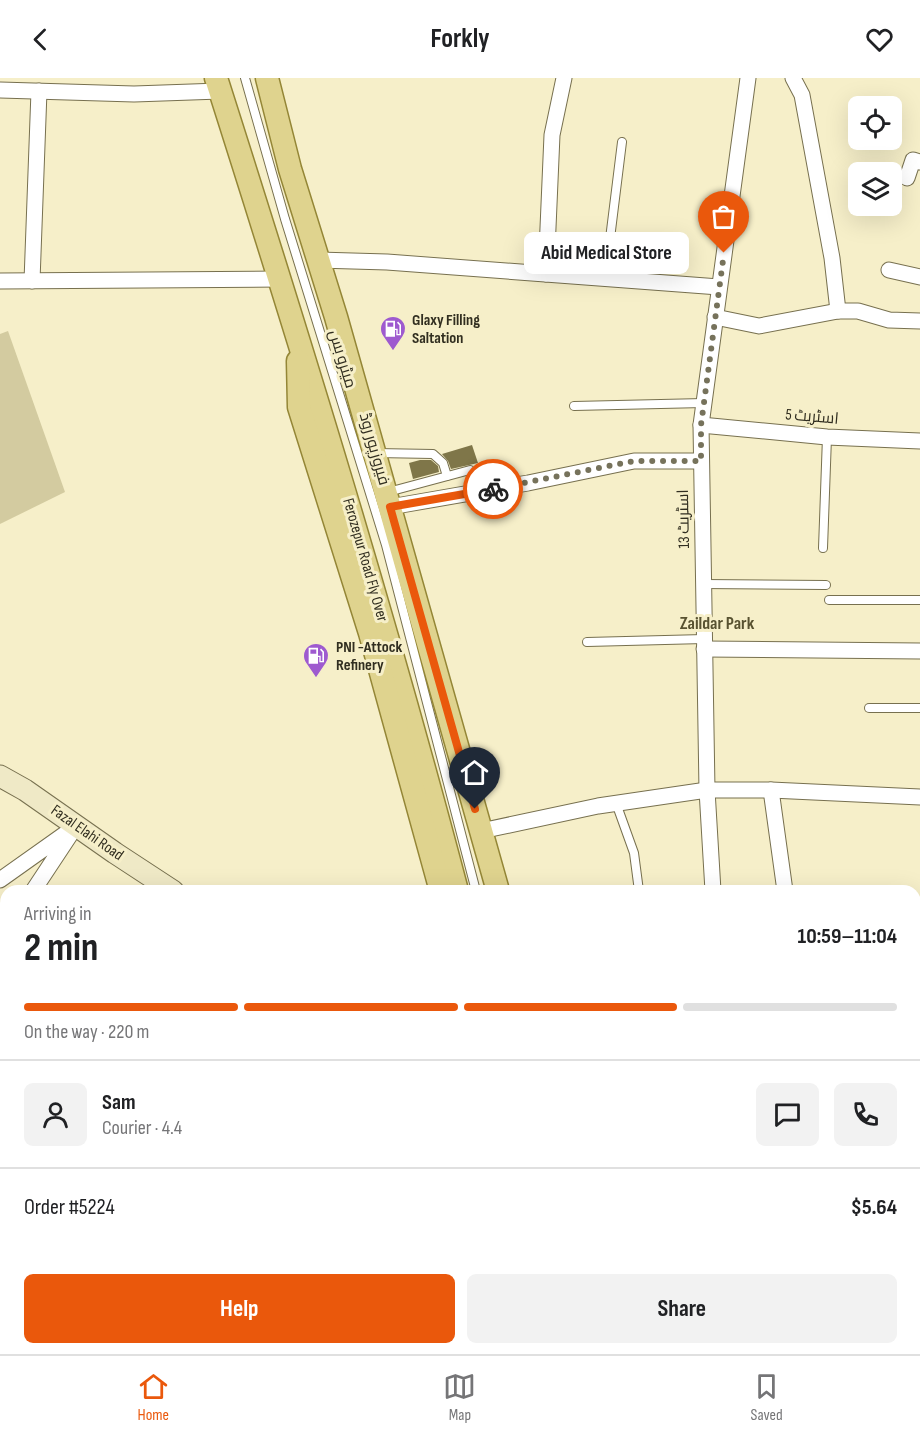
<!DOCTYPE html>
<html lang="en">
<head>
<meta charset="utf-8">
<style>
	body { margin:0; font-family:"Sofia Sans Condensed",Cairo,sans-serif; background:#f2f2f2; color:#202124; height:100vh; display:flex; flex-direction:column; font-size:22px; white-space:nowrap }
	* { box-sizing:border-box; margin:0 }
	p { font-size:20px; color:#757577 }
	.icon { flex:none; width:33px; height:33px; fill:none; stroke:currentColor; stroke-width:2; stroke-linecap:round; stroke-linejoin:round }
	.map { position:relative; flex:1; overflow:hidden }
	.details { position:absolute; left:0px; top:807px; width:921px; height:470px; display:flex; flex-direction:column; background:#fff; border-radius:18px 18px 0 0; box-shadow:0 6px 24px #0002 }
	.details>* { flex:none }
	.controls { position:absolute; left:848px; top:18px; display:grid; gap:12px }
	.controls a { display:grid; place-items:center; width:54px; height:54px; border-radius:9px; background:#fff; box-shadow:0 6px 24px #0002; font-size:30px }
	.pin { position:absolute; display:grid; place-items:center; width:51px; height:51px; color:#fff; margin:-62px -26px; border-radius:50% 50% 50% 0; rotate:-45deg; box-shadow:0 0 6px #0007 }
	.pin .icon { rotate:45deg }
	.courier { position:absolute; display:grid; place-items:center; width:60px; height:60px; margin:-30px; border:4px solid #ea580c; border-radius:50%; background:#fff; color:#222; box-shadow:0 2px 8px #0007 }
	.bubble { position:absolute; height:42px; border-radius:9px; background:#fff; box-shadow:0 6px 24px #0002; font-size:20px; font-weight:700; line-height:42px; text-align:center }
	.head em { font-style:normal; font-weight:700 }
	.head div { display:flex; flex-direction:column-reverse }
	.head { display:flex; align-items:center; justify-content:space-between; height:102px; padding:0 24px }
	h1 { font-size:39px; font-weight:700; line-height:45px }
	.bar { display:grid; grid-template-columns:repeat(4,1fr); gap:9px 6px; align-content:center; height:72px; padding:0 24px }
	.bar i { height:8px; border-radius:4px; background:#e0e0e0 }
	.bar .current { background:#ea580c }
	.bar p { grid-column:span 4 }
	.line { display:flex; align-items:center; gap:15px; padding:0 24px; border-top:2px solid #e0e0e0 }
	.line div { flex:1 }
	.round { display:grid; place-items:center; flex:none; width:63px; height:63px; border-radius:9px; background:#f2f2f2 }
	.button { display:flex; gap:12px; margin-top:auto; padding:12px 24px }
	.button a { flex:1; height:69px; border-radius:9px; background:#ea580c; color:#fff; font-size:24px; font-weight:700; line-height:69px; text-align:center }
	.button a+a { background:#f2f2f2; color:#202124 }
	header { display:flex; justify-content:space-between; align-items:center; height:78px; padding:0 24px; background:#fff; font-size:27px; font-weight:700 }
	.menu { display:flex; justify-content:space-around; align-items:center; height:84px; border-top:2px solid #e0e0e0; background:#fff; font-size:16px; color:#757577 }
	.menu a { display:grid; justify-items:center; gap:3px }
	.menu .current { color:#ea580c }
	.map>svg:first-child { display:block }
	.green { fill:#d3cba0 }
	.building { fill:#7f7649 }
	.lines { fill:none; stroke-linecap:round; stroke-linejoin:round }
	.lane-casing { stroke:#77704f; stroke-width:10 }
	.street-casing { stroke:#77704f; stroke-width:17 }
	.secondary-casing { stroke:#77704f; stroke-width:23 }
	.primary-casing { stroke:#948636; stroke-width:25 }
	.lane { stroke:#fff; stroke-width:8 }
	.street { stroke:#fff; stroke-width:15 }
	.secondary { stroke:#efe9c6; stroke-width:21 }
	.primary { stroke:#dfd38e; stroke-width:22 }
	.done { stroke:#76725b; stroke-width:6; stroke-dasharray:0 10.8 }
	.route { stroke:#ea580c; stroke-width:8 }
	.labels { text-anchor:middle; dominant-baseline:central; stroke-width:6; stroke-linejoin:round; paint-order:stroke }
	.poi-label { font-size:16px; font-weight:bold; fill:#312e20; stroke:#f6efc9; text-anchor:start }
	.street-label { font-size:16px; fill:#312e20; stroke:#f6efc9 }
	.neighbourhood-label { font-size:18px; font-weight:bold; fill:#585231; stroke:#f6efc9 }
</style>
</head>
<body>
<header><svg class="icon" aria-label="back" viewBox="0 0 24 24"><path d="M15 5l-7 7 7 7"/></svg>Forkly<svg class="icon" aria-label="heart" viewBox="0 0 24 24"><path d="M12 20l-8-8c-3-5 5-10 8-4 3-6 11-1 8 4z"/></svg></header>
<div class="map">
<svg width="920" height="1276" viewBox="0 0 920 1276">
	<rect width="100%" height="100%" fill="#f6efc9"/>
	<polygon class="green" points="8,253 65,414 0,446 0,256"/>
	<g class="building">
		<polygon points="472,367 478,385 451,391 448,383 442,376"/>
		<polygon points="420,382 431,382 438,388 439,394 413,401 409,385"/>
	</g>
	<g class="lines">
		<defs>
			<g id="lane">
				<polyline points="245,0 285,141 386,467 476,813"/>
				<polyline points="605,201 622,64"/>
				<polyline points="574,328 704,325"/>
				<polyline points="376,375 433,376 443,385 447,398"/>
				<polyline points="388,414 470,392"/>
				<polyline points="823,470 827,359"/>
				<polyline points="703,506 826,507"/>
				<polyline points="829,522 920,522"/>
				<polyline points="587,564 704,561"/>
				<polyline points="869,630 920,630"/>
				<polyline points="616,725 634,775 639,813"/>
				<polyline points="598,1270 600,1276"/>
				<polyline points="795,1270 797,1276"/>
				<polyline points="753,1276 774,1270"/>
			</g>
			<g id="street">
				<polyline points="793,0 802,17 832,180 838,233"/>
				<polyline points="0,12 134,16 220,13"/>
				<polyline points="907,100 913,82 920,84"/>
				<polyline points="318,182 387,184 719,209"/>
				<polyline points="889,192 920,199"/>
				<polyline points="546,196 552,57 564,0"/>
				<polyline points="0,203 281,201"/>
				<polyline points="32,203 39,13"/>
				<polyline points="715,239 759,248 838,233 858,233 889,242 920,243"/>
				<polyline points="701,347 827,359 920,363"/>
				<polyline points="390,429 528,405 634,383 701,383"/>
				<polyline points="704,571 920,573"/>
				<polyline points="771,712 785,813"/>
				<polyline points="481,753 598,728 707,712 771,712 920,719"/>
				<polyline points="0,802 76,748 33,813"/>
				<polyline points="713,813 707,712 701,347 748,0"/>
				<polyline points="915,869 920,870"/>
				<polyline points="915,918 920,895"/>
				<polyline points="0,923 6,903"/>
				<polyline points="0,963 6,964"/>
				<polyline points="2,1107 6,1087"/>
				<polyline points="915,1155 920,1156"/>
				<polyline points="0,1159 6,1162"/>
				<polyline points="915,1257 920,1256"/>
				<polyline points="209,1270 209,1276"/>
				<polyline points="847,1270 849,1270"/>
				<polyline points="171,1271 172,1270"/>
				<polyline points="125,1276 125,1270"/>
			</g>
			<g id="secondary">
				<polyline points="0,698 25,712 115,775 173,813"/>
				<polyline points="0,1248 6,1251"/>
				<polyline points="40,1270 50,1276"/>
			</g>
			<g id="primary">
				<path d="M216,0C302,270 385,539 457,813"/>
				<polyline points="267,0 290,91 336,239 498,813"/>
				<polyline points="298,283 299,329 370,555 441,813"/>
				<polyline points="580,1270 581,1276"/>
				<polyline points="617,1270 619,1276"/>
			</g>
		</defs>
		<use href="#lane" class="lane-casing"/>
		<use href="#street" class="street-casing"/>
		<use href="#secondary" class="secondary-casing"/>
		<use href="#primary" class="primary-casing"/>
		<use href="#lane" class="lane"/>
		<use href="#street" class="street"/>
		<use href="#secondary" class="secondary"/>
		<use href="#primary" class="primary"/>
	</g>
	<g class="lines">
		<polyline class="done" points="493,411 634,383 701,383 701,347 724,175"/>
		<polyline class="route" points="475,731 390,429 493,411"/>
	</g>
	<defs>
		<symbol id="fuel-pin" viewBox="-11 -11 22 30"><path d="M0 17L-7.5 6A9.5 9.5 0 1 1 7.5 6Z" fill="#9e5acf" stroke="#f6efc9"/><path d="M-5.5-6h7V0h2V4h1.3V-2.5L3-4.5l.8-.8L6-3V5H2.5V1h-1V6h-7ZM-4.2-4.7v3.2H.2V-4.7Z" fill="#fff"/></symbol>
	</defs>
	<g fill-rule="evenodd">
		<use href="#fuel-pin" x="378" y="236" width="30" height="40"/>
		<use href="#fuel-pin" x="301" y="563" width="30" height="40"/>
	</g>
	<g class="labels">
		<g class="poi-label">
			<text x="412" y="242">Glaxy Filling<tspan x="412" dy="18">Saltation</tspan></text>
			<text x="336" y="569">PNI -Attock<tspan x="336" dy="18">Refinery</tspan></text>
		</g>
		<g class="street-label">
			<text transform="translate(342 281) rotate(73)">میٹرو بس</text>
			<text transform="translate(812 339) rotate(5)">اسٹریٹ 5</text>
			<text transform="translate(374 371) rotate(74)">فیروزپور روڈ</text>
			<text transform="translate(684 441) rotate(-91)">اسٹریٹ 13</text>
			<text transform="translate(365 482) rotate(74)">Ferozepur Road Fly Over</text>
			<text transform="translate(87 755) rotate(35)">Fazal Elahi Road</text>
		</g>
		<g class="neighbourhood-label">
			<text x="717" y="545">Zaildar Park</text>
		</g>
	</g>
</svg>
<div class="controls">
<a><svg class="icon" aria-label="locate" viewBox="0 0 24 24"><circle cx="12" cy="12" r="6"/><path d="M12 2v4M12 18v4M2 12h4M18 12h4"/></svg></a>
<a><svg class="icon" aria-label="layers" viewBox="0 0 24 24"><path d="M12 4l9 5-9 5-9-5zM3 14l9 5 9-5"/></svg></a>
</div>
<div class="pin" style="left:724px;top:175px;background:#ea580c"><svg class="icon" aria-label="bag" viewBox="0 0 24 24"><path d="M5 8h14l-1 12H6zM9 8a3 3 0 0 1 6 0"/></svg></div>
<div class="pin" style="left:475px;top:731px;background:#1f2937"><svg class="icon" aria-label="home" viewBox="0 0 24 24"><path d="M3 11l9-7 9 7M6 9v11h12V9"/></svg></div>
<div class="courier" style="left:493px;top:411px"><svg class="icon" aria-label="bike" viewBox="0 0 24 24"><circle cx="6" cy="16" r="4"/><circle cx="18" cy="16" r="4"/><path d="M6 16l4-8h5l3 8M10 8l3 8H6M13 5h3"/></svg></div>
<div class="bubble" style="left:524px;top:154px;width:165px">Abid Medical Store</div>
<section class="details">
<div class="head"><div><h1>2 min</h1><p>Arriving in</p></div><em>10:59–11:04</em></div>
<div class="bar"><i class="current"></i><i class="current"></i><i class="current"></i><i></i><p>On the way · 220 m</p></div>
<div class="line" style="height:108px"><a class="round"><svg class="icon" aria-label="person" viewBox="0 0 24 24"><circle cx="12" cy="8" r="4"/><path d="M4 21q1-7 8-7t8 7"/></svg></a><div><b>Sam</b><p>Courier · 4.4</p></div><a class="round"><svg class="icon" aria-label="chat" viewBox="0 0 24 24"><path d="M4 5h16v11H9l-5 4z"/></svg></a><a class="round"><svg class="icon" aria-label="phone" viewBox="0 0 24 24"><path d="M5 4h4l2 5-3 2q2 4 5 5l2-3 5 2v4C11 20 4 13 5 4z"/></svg></a></div>
<div class="line" style="height:78px"><div>Order #5224</div><b>$5.64</b></div>
<div class="button"><a>Help</a><a>Share</a></div>
</section>
</div>
<nav class="menu">
<a class="current"><svg class="icon" aria-label="home" viewBox="0 0 24 24"><path d="M3 11l9-7 9 7M6 9v11h12V9"/></svg>Home</a>
<a><svg class="icon" aria-label="map" viewBox="0 0 24 24"><path d="M3 6l6-2 6 2 6-2v14l-6 2-6-2-6 2zM9 4v14M15 6v14"/></svg>Map</a>
<a><svg class="icon" aria-label="saved" viewBox="0 0 24 24"><path d="M7 4h10v16l-5-4-5 4z"/></svg>Saved</a>
</nav>
</body>
</html>
